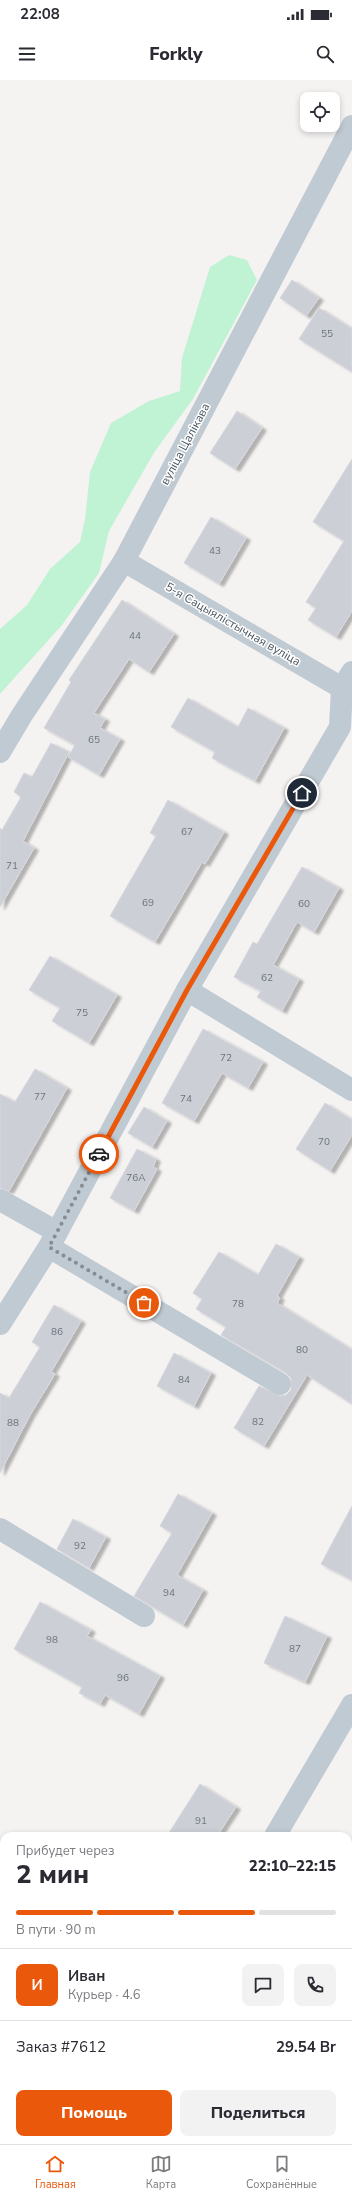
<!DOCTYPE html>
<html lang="ru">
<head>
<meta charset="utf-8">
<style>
	body { margin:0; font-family:"Nunito Sans",sans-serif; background:#f2f2f3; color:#2b2b33; height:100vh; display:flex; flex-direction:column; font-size:15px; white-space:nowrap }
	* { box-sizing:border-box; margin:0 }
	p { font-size:13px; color:#7c7c81 }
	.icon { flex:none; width:22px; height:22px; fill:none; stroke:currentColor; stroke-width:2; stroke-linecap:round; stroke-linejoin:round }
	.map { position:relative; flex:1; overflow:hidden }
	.panel { position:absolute; left:0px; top:1752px; width:352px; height:312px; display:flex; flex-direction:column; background:#fff; border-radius:12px 12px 0 0; box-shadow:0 2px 6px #0003 }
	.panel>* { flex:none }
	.tools { position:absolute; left:300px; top:12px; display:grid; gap:8px }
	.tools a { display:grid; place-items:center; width:40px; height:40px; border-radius:8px; background:#fff; box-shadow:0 2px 6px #0003; font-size:20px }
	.pin { position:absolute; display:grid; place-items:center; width:34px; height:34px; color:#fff; margin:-17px; border:2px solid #fff; border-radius:50%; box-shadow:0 1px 4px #0007 }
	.courier { position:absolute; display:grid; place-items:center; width:40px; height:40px; margin:-20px; border:3px solid #ea580c; border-radius:50%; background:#fff; color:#222; box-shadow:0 1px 5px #0007 }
	.head em { font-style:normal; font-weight:800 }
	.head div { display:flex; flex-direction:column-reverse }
	.head { display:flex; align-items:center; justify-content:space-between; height:68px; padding:0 16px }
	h1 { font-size:26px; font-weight:800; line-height:30px }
	.bar { display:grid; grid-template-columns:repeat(4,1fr); gap:6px 4px; align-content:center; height:48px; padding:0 16px }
	.bar i { height:5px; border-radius:3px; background:#e1e1e2 }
	.bar .current { background:#ea580c }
	.bar p { grid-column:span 4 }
	.line { display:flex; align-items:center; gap:10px; padding:0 16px; border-top:1px solid #e1e1e2 }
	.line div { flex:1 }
	.round { display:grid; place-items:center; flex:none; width:42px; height:42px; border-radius:8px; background:#f2f2f3 }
	.action { display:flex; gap:8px; margin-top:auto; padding:8px 16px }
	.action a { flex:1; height:46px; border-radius:8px; background:#ea580c; color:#fff; font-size:16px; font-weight:800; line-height:46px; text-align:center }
	.action a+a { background:#f2f2f3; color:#2b2b33 }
	.status { display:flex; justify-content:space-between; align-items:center; height:28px; padding:0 20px; background:#fff; direction:ltr }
	.status svg { height:11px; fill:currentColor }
	header { display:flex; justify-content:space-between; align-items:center; height:52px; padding:0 16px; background:#fff; font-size:18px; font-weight:800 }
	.menu { display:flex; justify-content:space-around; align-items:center; height:56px; border-top:1px solid #e1e1e2; background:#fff; font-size:11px; color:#7c7c81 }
	.menu a { display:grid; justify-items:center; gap:2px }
	.menu .current { color:#ea580c }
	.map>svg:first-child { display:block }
	.green { fill:#c0f3d3 }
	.building { fill:#cccfd5; stroke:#d6d8de; filter:url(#shadow) }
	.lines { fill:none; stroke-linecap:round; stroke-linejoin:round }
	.minor { stroke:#c0cad2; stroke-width:22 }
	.done { stroke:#858d94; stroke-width:4; stroke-dasharray:0 7.2 }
	.route { stroke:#ea580c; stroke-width:5 }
	.labels { text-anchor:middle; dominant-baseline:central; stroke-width:3; stroke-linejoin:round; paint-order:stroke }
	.number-label { font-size:10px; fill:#6a747e }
	.street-label { font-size:12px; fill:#495661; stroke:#fff }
</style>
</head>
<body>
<div class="status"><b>22:08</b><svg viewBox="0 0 49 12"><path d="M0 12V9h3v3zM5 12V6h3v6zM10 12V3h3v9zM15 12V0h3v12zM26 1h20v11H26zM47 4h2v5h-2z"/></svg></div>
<header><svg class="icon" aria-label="menu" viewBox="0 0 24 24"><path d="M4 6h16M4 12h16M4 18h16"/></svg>Forkly<svg class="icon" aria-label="search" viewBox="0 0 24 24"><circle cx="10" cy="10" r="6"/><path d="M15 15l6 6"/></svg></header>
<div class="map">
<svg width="352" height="2064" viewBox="0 0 352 2064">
	<defs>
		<filter id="shadow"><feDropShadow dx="4.5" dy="2.5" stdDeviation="1" flood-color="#0004"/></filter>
	</defs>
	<rect width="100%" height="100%" fill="#f5f2f2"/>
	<polygon class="green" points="229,175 247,180 257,200 193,319 155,371 109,451 99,493 62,545 0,614 0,549 27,525 50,489 80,462 85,439 90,392 111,343 149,321 180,311 182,278 210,187"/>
	<g class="building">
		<polygon points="292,200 319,218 306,236 280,218"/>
		<polygon points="319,228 352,249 352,292 299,259"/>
		<polygon points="237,331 262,348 235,389 210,373"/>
		<polygon points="352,379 352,531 336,557 308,540 316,528 306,522 344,461 313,442"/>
		<polygon points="211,437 246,458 219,504 184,483"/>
		<polygon points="122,520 174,554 149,592 129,579 94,633 105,639 100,648 120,659 99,695 68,677 75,665 44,648 71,602 69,600"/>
		<polygon points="188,618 238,647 248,628 284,648 255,701 212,678 215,672 171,647"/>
		<polygon points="51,663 69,672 23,761 34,768 0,827 0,748 2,750 21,717 14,712 24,693 32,697"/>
		<polygon points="168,720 224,752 205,784 202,782 155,862 110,836 156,756 150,753"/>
		<polygon points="302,787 339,808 314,852 297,842 273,885 299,899 282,931 257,917 261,911 234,897 253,862 257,864"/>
		<polygon points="50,876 117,915 89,963 52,941 60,928 29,910"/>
		<polygon points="203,949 263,982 248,1008 222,993 194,1041 162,1023"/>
		<polygon points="35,989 67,1008 9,1111 0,1108 0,1014 15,1022"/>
		<polygon points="325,1023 352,1040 352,1055 330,1091 296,1069"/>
		<polygon points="144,1027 167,1041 152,1067 128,1053"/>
		<polygon points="137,1069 156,1079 153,1087 157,1089 134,1131 110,1118"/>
		<polygon points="276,1164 299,1177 277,1216 280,1218 277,1223 352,1270 352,1324 307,1295 264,1366 234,1348 259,1306 280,1316 286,1315 291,1310 291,1298 286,1293 221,1255 226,1247 196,1229 202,1219 193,1213 219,1172 258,1195"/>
		<polygon points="54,1225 81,1241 51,1292 55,1294 30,1335 0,1393 0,1313 9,1318 40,1267 32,1262"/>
		<polygon points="174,1273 211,1293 194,1326 157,1306"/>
		<polygon points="178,1414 212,1433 177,1495 203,1510 183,1545 134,1516 172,1453 160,1446"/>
		<polygon points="352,1426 352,1500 321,1484"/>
		<polygon points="73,1439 106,1457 89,1488 57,1469"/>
		<polygon points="40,1522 91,1550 87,1556 160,1596 139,1634 105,1615 100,1624 79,1613 82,1607 14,1569"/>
		<polygon points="285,1536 327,1556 305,1602 264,1583"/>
		<polygon points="200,1704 236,1727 217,1756 167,1756"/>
	</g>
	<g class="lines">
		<g class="minor">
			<polyline points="124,481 342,608"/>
			<polyline points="0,672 22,635 124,481 352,46"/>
			<polyline points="187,910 352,1010"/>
			<polyline points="0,1120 57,1152"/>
			<polyline points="49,1167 280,1304"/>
			<polyline points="0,1244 49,1167 187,910 340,647 342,608 352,592"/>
			<polyline points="0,1449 144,1536"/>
			<polyline points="275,1756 352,1625"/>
			<polyline points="0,1828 4,1830"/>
			<polyline points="348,2026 352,2028"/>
			<polyline points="92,2064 94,2060"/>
		</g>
	</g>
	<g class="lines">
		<polyline class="done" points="99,1074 49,1167 144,1223"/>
		<polyline class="route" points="99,1074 187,910 302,713"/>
	</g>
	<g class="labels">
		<g class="number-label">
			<text x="327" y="254">55</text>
			<text x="215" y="471">43</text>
			<text x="135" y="556">44</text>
			<text x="94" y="660">65</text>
			<text x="187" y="752">67</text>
			<text x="12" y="786">71</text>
			<text x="148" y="823">69</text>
			<text x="304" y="824">60</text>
			<text x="267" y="898">62</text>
			<text x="82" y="933">75</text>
			<text x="226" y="978">72</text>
			<text x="40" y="1017">77</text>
			<text x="186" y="1019">74</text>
			<text x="324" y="1062">70</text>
			<text x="136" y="1098">76А</text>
			<text x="238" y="1224">78</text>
			<text x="57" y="1252">86</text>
			<text x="302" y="1270">80</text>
			<text x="184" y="1300">84</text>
			<text x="258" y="1342">82</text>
			<text x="13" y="1343">88</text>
			<text x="80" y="1466">92</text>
			<text x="169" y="1513">94</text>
			<text x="52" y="1560">98</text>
			<text x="295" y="1569">87</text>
			<text x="123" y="1598">96</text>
			<text x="201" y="1741">91</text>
		</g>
		<g class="street-label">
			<text transform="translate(185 364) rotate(-62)">вуліца Цалікава</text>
			<text transform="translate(233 544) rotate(30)">5-я Сацыялістычная вуліца</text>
		</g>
	</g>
</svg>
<div class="tools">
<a><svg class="icon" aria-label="locate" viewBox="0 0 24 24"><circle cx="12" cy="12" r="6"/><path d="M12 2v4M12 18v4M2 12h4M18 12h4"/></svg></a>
</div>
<div class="pin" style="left:144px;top:1223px;background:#ea580c"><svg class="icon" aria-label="bag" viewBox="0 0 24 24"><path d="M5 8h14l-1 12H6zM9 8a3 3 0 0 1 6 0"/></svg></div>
<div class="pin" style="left:302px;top:713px;background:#1f2937"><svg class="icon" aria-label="home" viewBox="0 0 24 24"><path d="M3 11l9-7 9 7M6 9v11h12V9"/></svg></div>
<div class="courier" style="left:99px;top:1074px"><svg class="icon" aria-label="car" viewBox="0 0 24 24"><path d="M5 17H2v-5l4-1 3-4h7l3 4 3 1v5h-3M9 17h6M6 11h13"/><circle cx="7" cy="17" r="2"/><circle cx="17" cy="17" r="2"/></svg></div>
<section class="panel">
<div class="head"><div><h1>2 мин</h1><p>Прибудет через</p></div><em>22:10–22:15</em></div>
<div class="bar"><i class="current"></i><i class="current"></i><i class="current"></i><i></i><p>В пути · 90 m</p></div>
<div class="line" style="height:72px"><b class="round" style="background:#ea580c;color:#fff">И</b><div><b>Иван</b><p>Курьер · 4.6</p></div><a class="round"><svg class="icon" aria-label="chat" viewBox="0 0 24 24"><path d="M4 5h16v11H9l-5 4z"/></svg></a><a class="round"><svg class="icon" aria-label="phone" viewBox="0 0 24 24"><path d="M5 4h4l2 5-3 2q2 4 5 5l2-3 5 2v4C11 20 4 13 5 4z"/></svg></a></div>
<div class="line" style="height:52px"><div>Заказ #7612</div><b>29.54 Br</b></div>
<div class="action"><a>Помощь</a><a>Поделиться</a></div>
</section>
</div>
<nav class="menu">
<a class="current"><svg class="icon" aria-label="home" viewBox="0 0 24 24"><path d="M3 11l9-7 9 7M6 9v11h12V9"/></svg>Главная</a>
<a><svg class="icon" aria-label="map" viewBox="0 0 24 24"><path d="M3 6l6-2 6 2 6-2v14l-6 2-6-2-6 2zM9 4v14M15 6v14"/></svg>Карта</a>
<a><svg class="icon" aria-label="saved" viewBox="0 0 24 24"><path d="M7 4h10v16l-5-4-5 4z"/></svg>Сохранённые</a>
</nav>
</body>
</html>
